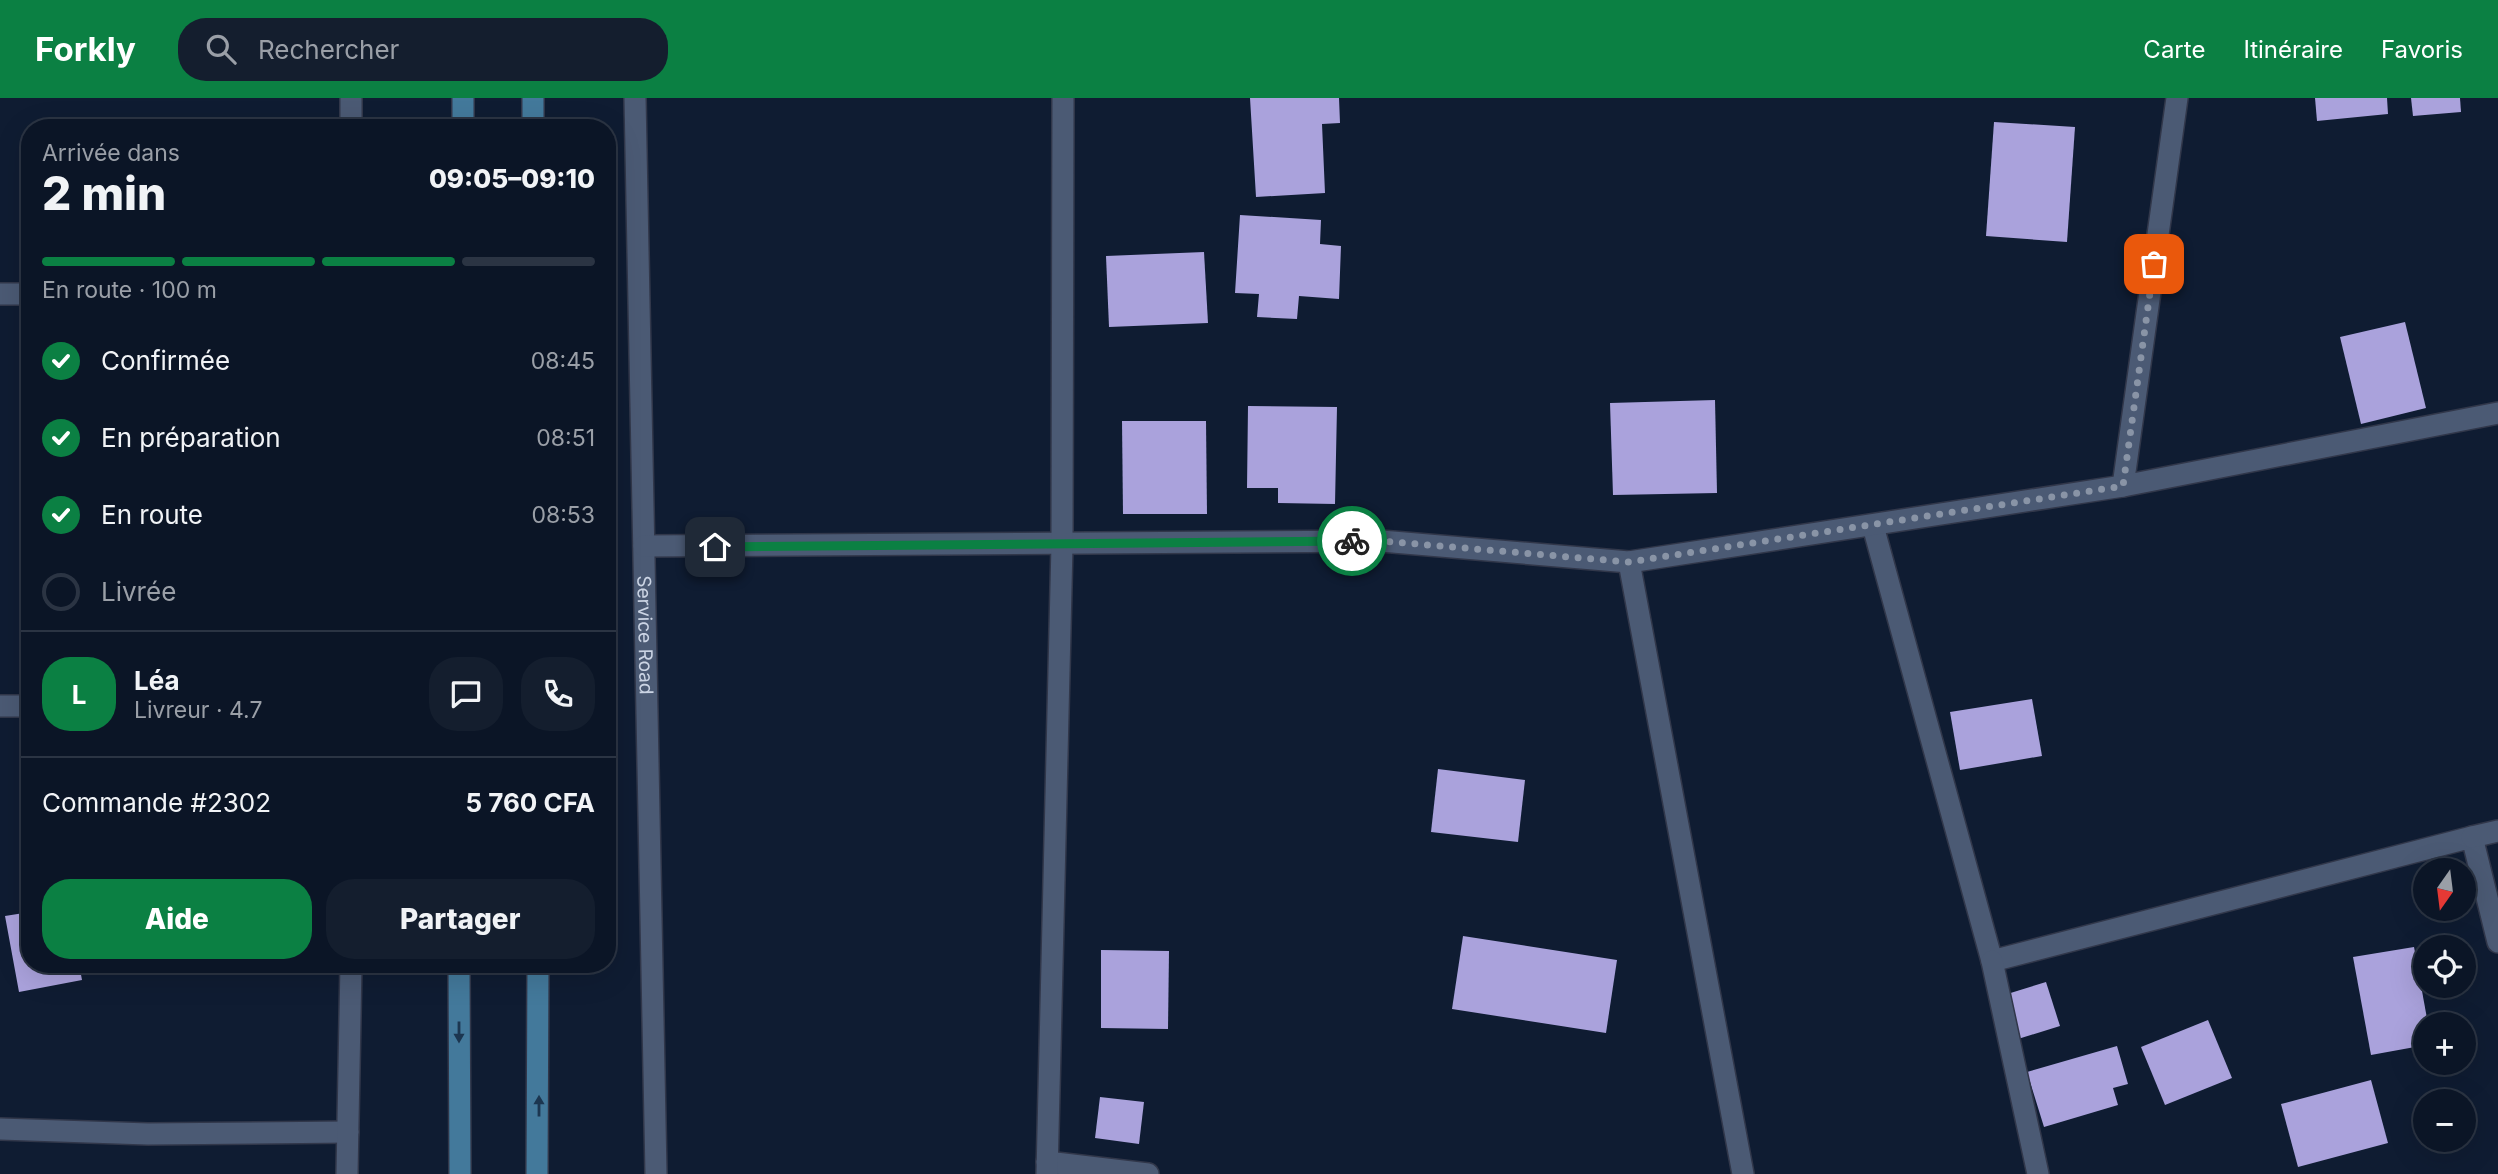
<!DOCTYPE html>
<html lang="fr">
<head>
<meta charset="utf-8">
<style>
	body { margin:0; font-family:Inter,sans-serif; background:#141e2e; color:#f1f3f6; height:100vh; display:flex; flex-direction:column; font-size:26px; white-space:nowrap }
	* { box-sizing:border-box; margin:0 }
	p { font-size:23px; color:#9a9fa7 }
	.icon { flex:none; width:38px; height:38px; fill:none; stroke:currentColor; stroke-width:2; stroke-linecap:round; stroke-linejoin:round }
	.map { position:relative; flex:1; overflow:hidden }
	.drawer { position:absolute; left:21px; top:21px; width:595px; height:854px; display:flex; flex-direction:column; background:#0b1526; border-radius:28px; box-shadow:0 7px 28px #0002,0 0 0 2px #2b3443 }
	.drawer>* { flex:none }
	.needle { width:46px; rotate:194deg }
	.tools { position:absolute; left:2413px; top:760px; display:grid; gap:14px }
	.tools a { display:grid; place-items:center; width:63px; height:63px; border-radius:50%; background:#0b1526; box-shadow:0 7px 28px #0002,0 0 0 2px #2b3443; font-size:35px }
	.pin { position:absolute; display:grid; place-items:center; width:60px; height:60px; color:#fff; margin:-30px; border-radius:14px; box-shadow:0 4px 10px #0006 }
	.courier { position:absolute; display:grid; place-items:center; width:70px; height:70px; margin:-35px; border:5px solid #0b8043; border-radius:50%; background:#fff; color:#222; box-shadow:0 2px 9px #0007 }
	.head em { font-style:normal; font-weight:800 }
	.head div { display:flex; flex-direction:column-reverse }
	.head { display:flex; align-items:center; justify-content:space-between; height:119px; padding:0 21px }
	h1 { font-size:46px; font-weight:800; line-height:52px }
	.bar { display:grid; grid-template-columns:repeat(4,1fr); gap:10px 7px; align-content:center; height:84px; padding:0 21px }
	.bar i { height:9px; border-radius:5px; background:#2b3443 }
	.bar .on { background:#0b8043 }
	.bar p { grid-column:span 4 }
	.line { display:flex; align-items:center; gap:18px; padding:0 21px; border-top:2px solid #2b3443 }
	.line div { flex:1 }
	.round { display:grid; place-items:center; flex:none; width:74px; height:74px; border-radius:28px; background:#141e2e }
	ol { padding:0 21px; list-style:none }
	li { display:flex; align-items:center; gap:21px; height:77px }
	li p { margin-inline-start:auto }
	li .icon { padding:7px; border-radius:50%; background:#0b8043; color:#fff; stroke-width:4 }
	li:last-child { color:#9a9fa7 }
	li i { width:38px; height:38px; border:4px solid #2b3443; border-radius:50% }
	.primary-button { display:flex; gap:14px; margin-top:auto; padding:14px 21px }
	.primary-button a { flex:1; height:80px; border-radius:28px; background:#0b8043; color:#fff; font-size:28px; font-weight:800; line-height:80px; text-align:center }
	.primary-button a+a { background:#141e2e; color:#f1f3f6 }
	header { display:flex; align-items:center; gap:42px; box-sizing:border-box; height:98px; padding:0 35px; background:#0b8043; color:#fff }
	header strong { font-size:33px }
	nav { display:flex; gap:38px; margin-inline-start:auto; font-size:24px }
	.search { width:490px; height:63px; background:#141e2e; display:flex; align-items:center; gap:18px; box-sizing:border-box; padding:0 24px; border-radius:28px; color:#9a9fa7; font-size:26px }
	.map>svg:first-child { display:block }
	.building { fill:#aaa2dc }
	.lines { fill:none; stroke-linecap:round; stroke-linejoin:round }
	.street-casing { stroke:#31374a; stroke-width:24 }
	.primary-casing { stroke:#31374a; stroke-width:24 }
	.street { stroke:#4b5a74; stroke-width:21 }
	.primary { stroke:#43799b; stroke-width:21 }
	.oneway { fill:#1c3650 }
	.done { stroke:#8994a6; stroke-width:7; stroke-dasharray:0 12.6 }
	.route { stroke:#0b8043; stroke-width:9 }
	.labels { text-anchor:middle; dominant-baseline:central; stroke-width:7; stroke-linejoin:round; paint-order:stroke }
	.street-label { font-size:19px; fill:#cbd4e4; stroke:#071228 }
</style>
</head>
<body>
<header>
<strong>Forkly</strong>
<div class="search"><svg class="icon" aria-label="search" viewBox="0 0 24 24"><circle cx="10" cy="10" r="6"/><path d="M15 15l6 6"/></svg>Rechercher</div>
<nav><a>Carte</a><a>Itinéraire</a><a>Favoris</a></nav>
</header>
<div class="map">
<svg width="2498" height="1076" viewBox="0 0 2498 1076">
	<rect width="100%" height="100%" fill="#0f1c32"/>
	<g class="building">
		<polygon points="1250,0 1339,0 1340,25 1322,26 1325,95 1256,99"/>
		<polygon points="2315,0 2387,0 2388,16 2317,23"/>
		<polygon points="2411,0 2460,0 2461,14 2413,18"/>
		<polygon points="1994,24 2075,29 2067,144 1986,138"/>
		<polygon points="1240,117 1321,122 1320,146 1341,148 1339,201 1299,198 1297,221 1257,219 1259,196 1235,195"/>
		<polygon points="1204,154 1208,225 1109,229 1106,158"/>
		<polygon points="2405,224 2426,310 2361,326 2340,239"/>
		<polygon points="1715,302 1717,395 1613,397 1610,305"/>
		<polygon points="1248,308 1337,309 1335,406 1278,405 1278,390 1247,390"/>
		<polygon points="1122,323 1206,323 1207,416 1123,416"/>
		<polygon points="2032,601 2042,658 1960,672 1950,614"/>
		<polygon points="1438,671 1525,682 1518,744 1431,734"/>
		<polygon points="30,814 30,866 79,866 82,882 19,894 5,818"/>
		<polygon points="1463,838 1617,862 1606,935 1452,911"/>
		<polygon points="2414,849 2428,926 2426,947 2371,957 2353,859"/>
		<polygon points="1101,852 1169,853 1168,931 1101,930"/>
		<polygon points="2046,884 2060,928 2018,941 2004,897"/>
		<polygon points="2208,922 2232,980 2165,1007 2141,949"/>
		<polygon points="2117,948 2128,986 2113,990 2118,1007 2044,1029 2027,974"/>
		<polygon points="2371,982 2388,1045 2298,1069 2281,1006"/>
		<polygon points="1100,999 1144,1004 1139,1046 1095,1040"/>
	</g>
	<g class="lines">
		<defs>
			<g id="street">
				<polyline points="351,0 351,30"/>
				<path id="s1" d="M635,0L656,1076"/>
				<polyline points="0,196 30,196"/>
				<polyline points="2123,388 2177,0"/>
				<polyline points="1873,428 1992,863 2472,739 2498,844"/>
				<polyline points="644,448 1381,443 1629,464 2123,388 2498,315"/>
				<polyline points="1629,464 1743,1076"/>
				<polyline points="0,608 30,608"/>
				<polyline points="2472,739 2498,733"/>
				<polyline points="1992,863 2038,1076"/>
				<polyline points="0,1031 148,1036 348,1034"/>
				<polyline points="1047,1064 1148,1076"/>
				<polyline points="347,1076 351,866"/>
				<polyline points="1047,1076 1062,447 1063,0"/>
			</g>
			<g id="primary">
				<polyline points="533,0 533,30"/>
				<polyline points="463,30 463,0"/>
				<polyline points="459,866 460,1076"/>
				<polyline points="537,1076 538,866"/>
			</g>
		</defs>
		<use href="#street" class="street-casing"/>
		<use href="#primary" class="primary-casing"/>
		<use href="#street" class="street"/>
		<use href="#primary" class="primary"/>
	</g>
	<defs><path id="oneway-solid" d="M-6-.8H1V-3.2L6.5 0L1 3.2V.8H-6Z" transform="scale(1.75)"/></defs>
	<g class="oneway">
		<use href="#oneway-solid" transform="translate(459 934) rotate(90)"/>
		<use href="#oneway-solid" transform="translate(539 1008) rotate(-90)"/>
	</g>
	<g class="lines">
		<polyline class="done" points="1352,443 1381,443 1629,464 2123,388 2154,166"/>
		<polyline class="route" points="715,449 1352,443"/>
	</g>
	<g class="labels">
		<g class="street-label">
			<text stroke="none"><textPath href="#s1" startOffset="537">Service Road</textPath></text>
		</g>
	</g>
</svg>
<div class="tools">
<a><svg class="needle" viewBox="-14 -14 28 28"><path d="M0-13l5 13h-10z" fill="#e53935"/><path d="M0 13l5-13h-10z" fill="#9a9fa7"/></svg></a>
<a><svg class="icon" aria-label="locate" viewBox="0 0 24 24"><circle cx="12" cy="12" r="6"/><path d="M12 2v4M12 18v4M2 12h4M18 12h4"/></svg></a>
<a>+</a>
<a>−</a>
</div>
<div class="pin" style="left:2154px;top:166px;background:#ea580c"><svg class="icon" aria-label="bag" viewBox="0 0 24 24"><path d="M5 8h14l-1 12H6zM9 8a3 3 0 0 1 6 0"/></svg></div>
<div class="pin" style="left:715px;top:449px;background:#1f2937"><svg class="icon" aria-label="home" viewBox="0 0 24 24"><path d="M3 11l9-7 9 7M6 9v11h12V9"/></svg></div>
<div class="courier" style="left:1352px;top:443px"><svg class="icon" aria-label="bike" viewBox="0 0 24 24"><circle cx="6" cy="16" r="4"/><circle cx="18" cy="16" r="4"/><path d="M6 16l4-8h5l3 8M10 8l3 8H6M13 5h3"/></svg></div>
<section class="drawer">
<div class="head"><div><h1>2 min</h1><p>Arrivée dans</p></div><em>09:05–09:10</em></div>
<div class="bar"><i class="on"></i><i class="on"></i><i class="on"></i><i></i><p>En route · 100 m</p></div>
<ol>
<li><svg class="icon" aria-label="check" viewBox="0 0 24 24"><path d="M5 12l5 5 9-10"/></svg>Confirmée<p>08:45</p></li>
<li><svg class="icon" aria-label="check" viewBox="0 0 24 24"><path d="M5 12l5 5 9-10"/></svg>En préparation<p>08:51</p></li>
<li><svg class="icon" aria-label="check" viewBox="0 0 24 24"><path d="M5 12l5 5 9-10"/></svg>En route<p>08:53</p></li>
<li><i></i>Livrée</li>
</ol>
<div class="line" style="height:126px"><b class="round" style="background:#0b8043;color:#fff">L</b><div><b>Léa</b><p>Livreur · 4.7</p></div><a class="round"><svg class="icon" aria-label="chat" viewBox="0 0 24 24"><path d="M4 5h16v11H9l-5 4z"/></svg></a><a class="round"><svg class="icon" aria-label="phone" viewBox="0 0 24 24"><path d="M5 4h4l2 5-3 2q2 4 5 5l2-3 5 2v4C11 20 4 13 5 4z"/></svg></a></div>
<div class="line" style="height:91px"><div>Commande #2302</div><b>5 760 CFA</b></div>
<div class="primary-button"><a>Aide</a><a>Partager</a></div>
</section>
</div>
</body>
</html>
